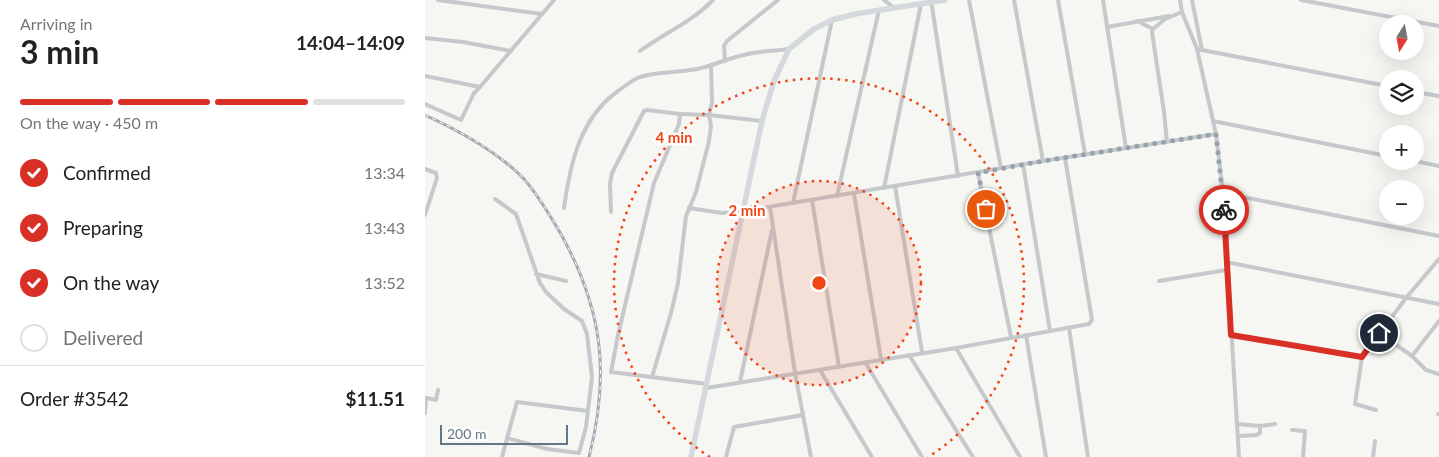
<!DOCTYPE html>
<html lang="en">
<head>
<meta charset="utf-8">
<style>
	body { margin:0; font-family:Lato,sans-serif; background:#f2f2f2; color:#202124; height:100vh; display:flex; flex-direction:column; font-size:19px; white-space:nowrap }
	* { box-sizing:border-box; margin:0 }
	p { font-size:16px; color:#757577 }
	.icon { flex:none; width:28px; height:28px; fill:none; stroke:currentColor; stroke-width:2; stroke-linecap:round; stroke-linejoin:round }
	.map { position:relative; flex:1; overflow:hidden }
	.panel { display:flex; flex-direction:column; background:#fff; width:425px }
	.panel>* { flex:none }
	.needle { width:32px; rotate:191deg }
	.fabs { position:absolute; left:954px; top:15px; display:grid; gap:10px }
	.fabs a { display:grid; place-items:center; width:45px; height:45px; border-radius:50%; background:#fff; box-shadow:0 5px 20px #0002; font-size:25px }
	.scale { position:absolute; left:15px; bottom:12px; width:128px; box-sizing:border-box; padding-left:5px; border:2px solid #627786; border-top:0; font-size:14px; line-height:18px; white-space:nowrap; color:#627786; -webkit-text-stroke:4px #fff; paint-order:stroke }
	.pin { position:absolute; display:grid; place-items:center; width:42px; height:42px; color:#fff; margin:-21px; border:2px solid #fff; border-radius:50%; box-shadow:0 1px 5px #0007 }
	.courier { position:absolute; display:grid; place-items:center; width:50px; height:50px; margin:-25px; border:4px solid #d93025; border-radius:50%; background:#fff; color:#222; box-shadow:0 1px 6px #0007 }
	.headline em { font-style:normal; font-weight:700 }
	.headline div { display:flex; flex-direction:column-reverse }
	.headline { display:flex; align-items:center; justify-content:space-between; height:85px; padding:0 20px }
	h1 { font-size:32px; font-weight:700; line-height:38px }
	.bar { display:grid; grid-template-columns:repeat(4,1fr); gap:8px 5px; align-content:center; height:60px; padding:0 20px }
	.bar i { height:6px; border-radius:4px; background:#e0e0e0 }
	.bar .active { background:#d93025 }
	.bar p { grid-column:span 4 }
	.line { display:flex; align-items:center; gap:12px; padding:0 20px; border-top:1px solid #e0e0e0 }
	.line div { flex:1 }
	ol { padding:0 20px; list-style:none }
	li { display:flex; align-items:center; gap:15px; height:55px }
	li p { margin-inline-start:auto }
	li .icon { padding:5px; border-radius:50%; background:#d93025; color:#fff; stroke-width:4 }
	li:last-child { color:#757577 }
	li i { width:28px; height:28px; border:2px solid #e0e0e0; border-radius:50% }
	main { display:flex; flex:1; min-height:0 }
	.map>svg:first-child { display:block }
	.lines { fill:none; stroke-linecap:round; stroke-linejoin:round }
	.street { stroke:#c5c9cc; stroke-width:4 }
	.secondary { stroke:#d3d9dd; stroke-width:5.5 }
	.rail-casing { stroke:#a3aab0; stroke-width:3 }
	.rail { stroke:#fff; stroke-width:1; stroke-dasharray:4; stroke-linecap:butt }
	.done { stroke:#96a3ac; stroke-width:5; stroke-dasharray:0 9 }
	.route { stroke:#d93025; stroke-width:6 }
	.ring { fill:none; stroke:#f14517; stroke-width:2.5; stroke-dasharray:2.5 5 }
	.centre { fill:#f14517; stroke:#fff; stroke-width:2.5 }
	.ring-label { font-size:15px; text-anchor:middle; font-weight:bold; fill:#f14517; stroke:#fff; stroke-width:5; stroke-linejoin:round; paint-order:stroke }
</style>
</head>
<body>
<main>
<section class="panel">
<div class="headline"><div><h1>3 min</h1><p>Arriving in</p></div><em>14:04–14:09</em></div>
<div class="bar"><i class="active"></i><i class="active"></i><i class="active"></i><i></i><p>On the way · 450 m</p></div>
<ol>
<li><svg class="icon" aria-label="check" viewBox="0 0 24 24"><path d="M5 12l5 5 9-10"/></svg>Confirmed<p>13:34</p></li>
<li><svg class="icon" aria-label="check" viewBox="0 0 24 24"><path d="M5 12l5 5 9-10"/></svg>Preparing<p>13:43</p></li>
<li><svg class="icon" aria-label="check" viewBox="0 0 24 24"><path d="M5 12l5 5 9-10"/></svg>On the way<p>13:52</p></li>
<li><i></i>Delivered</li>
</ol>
<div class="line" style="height:65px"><div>Order #3542</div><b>$11.51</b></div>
</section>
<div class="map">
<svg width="1014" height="457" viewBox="0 0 1014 457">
	<rect width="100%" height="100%" fill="#f6f6f2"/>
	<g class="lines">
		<g class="street">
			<polyline points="13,0 117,14"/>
			<polyline points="459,0 468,7"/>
			<polyline points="506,0 533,176"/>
			<polyline points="544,0 576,168"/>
			<polyline points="589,0 618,161"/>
			<polyline points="633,0 660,154"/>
			<polyline points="678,0 701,148"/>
			<polyline points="755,0 757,12 772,49 791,134 798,193 814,457"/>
			<polyline points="767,0 777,50"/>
			<polyline points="876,0 1014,26"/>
			<polyline points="712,21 728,29"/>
			<polyline points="682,27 744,16"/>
			<polyline points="0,38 38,42 86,51"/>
			<polyline points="772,49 962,86"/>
			<path d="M215,51C239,33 267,22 288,0"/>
			<polyline points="300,61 299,46 302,41 353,0"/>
			<polyline points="286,65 287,102 284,115 337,121"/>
			<polyline points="0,76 55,87 129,0"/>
			<polyline points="990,92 1014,96"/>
			<polyline points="0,104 36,120 49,93 55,87"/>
			<polyline points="255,114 254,124 229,183 193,335 186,372 282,384"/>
			<polyline points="788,121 962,156"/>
			<polyline points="742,142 739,112 727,32 728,29 740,19 757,12"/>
			<polyline points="990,161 1014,166"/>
			<polyline points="598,164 625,331"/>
			<polyline points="0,169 11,173 12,178 0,215"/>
			<polyline points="553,173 586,337"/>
			<polyline points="470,186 497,352"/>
			<polyline points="459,188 496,4"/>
			<polyline points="798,193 1014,236"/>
			<polyline points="429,194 456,359"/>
			<polyline points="412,196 454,10"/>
			<polyline points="70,199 91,214 115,283 121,292 139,309 157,321 162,334 167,377 161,427 154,453 122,449 82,438"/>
			<polyline points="387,200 414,367"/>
			<polyline points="368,203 407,20"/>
			<polyline points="345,207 370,373 386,457"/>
			<path d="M139,208C145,164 155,118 193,91C200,86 207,80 215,77C233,71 253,73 272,69C288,66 303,58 319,55C334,51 350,51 364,49"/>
			<polyline points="264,208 297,213 319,211 618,161 791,134"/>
			<polyline points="186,212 185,184 187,173 219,111 222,110 255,114 284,115 286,126 284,141 271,192 261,216 253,283 246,313 227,377"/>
			<polyline points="801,262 1014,304"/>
			<polyline points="111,274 141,281"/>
			<polyline points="734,281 801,270"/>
			<polyline points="1014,321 987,356 1001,370 1014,374"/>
			<polyline points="644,328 663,457"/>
			<polyline points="954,333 987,356"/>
			<polyline points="601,335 621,457"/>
			<polyline points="806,335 937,357 981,298 1014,259"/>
			<polyline points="531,348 595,457"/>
			<polyline points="484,355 548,457"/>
			<polyline points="937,357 930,404 951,410"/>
			<polyline points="440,362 497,457"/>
			<polyline points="395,370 447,457"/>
			<polyline points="315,382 347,230"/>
			<polyline points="281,388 531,348 664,324 667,320 640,158"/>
			<polyline points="2,398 11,400 13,390"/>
			<polyline points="0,413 1,398"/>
			<polyline points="1013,414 1014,414"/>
			<polyline points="812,424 835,426 850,424"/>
			<polyline points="867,430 880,431 878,457"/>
			<polyline points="813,436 831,435 835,433 835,426"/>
			<polyline points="77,457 92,402 163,411"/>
			<polyline points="301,457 309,427 378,415"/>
			<polyline points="948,457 950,441"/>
		</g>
		<polyline class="secondary" points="266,457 337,121 349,81 364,49 389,29 407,20 430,14 520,0"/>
		<defs>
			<path id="rail" d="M0,115C35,131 72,151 99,179C114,196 126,217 137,236C178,311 185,375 164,457"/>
		</defs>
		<use href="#rail" class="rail-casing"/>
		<use href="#rail" class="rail"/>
	</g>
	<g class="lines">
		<polyline class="done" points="561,209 553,173 618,161 791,134 799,210"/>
		<polyline class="route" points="799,210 806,335 937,357 954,333"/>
	</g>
	<circle cx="394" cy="283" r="102" fill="#f14517" fill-opacity=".12"/>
	<g class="ring">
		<circle cx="394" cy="283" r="102"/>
		<path d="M285 457A205 205 0 1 1 503 457"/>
	</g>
	<circle cx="394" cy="283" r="8" class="centre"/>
	<g class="ring-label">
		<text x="249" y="143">4 min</text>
		<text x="322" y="216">2 min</text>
	</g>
</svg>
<div class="fabs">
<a><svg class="needle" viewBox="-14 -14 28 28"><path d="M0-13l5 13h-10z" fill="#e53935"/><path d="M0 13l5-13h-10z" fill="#757577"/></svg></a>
<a><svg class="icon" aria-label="layers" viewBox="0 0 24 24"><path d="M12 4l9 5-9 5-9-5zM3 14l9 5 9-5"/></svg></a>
<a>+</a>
<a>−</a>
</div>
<div class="scale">200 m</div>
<div class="pin" style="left:561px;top:209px;background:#ea580c"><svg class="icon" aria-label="bag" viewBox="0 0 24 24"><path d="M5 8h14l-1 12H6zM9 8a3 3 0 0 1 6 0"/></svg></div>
<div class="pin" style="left:954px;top:333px;background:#1f2937"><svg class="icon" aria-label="home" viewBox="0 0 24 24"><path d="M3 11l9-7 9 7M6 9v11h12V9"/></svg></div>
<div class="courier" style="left:799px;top:210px"><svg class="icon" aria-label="bike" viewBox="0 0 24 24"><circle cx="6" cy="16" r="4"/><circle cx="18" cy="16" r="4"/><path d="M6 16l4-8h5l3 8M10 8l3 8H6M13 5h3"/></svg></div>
</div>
</main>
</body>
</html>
